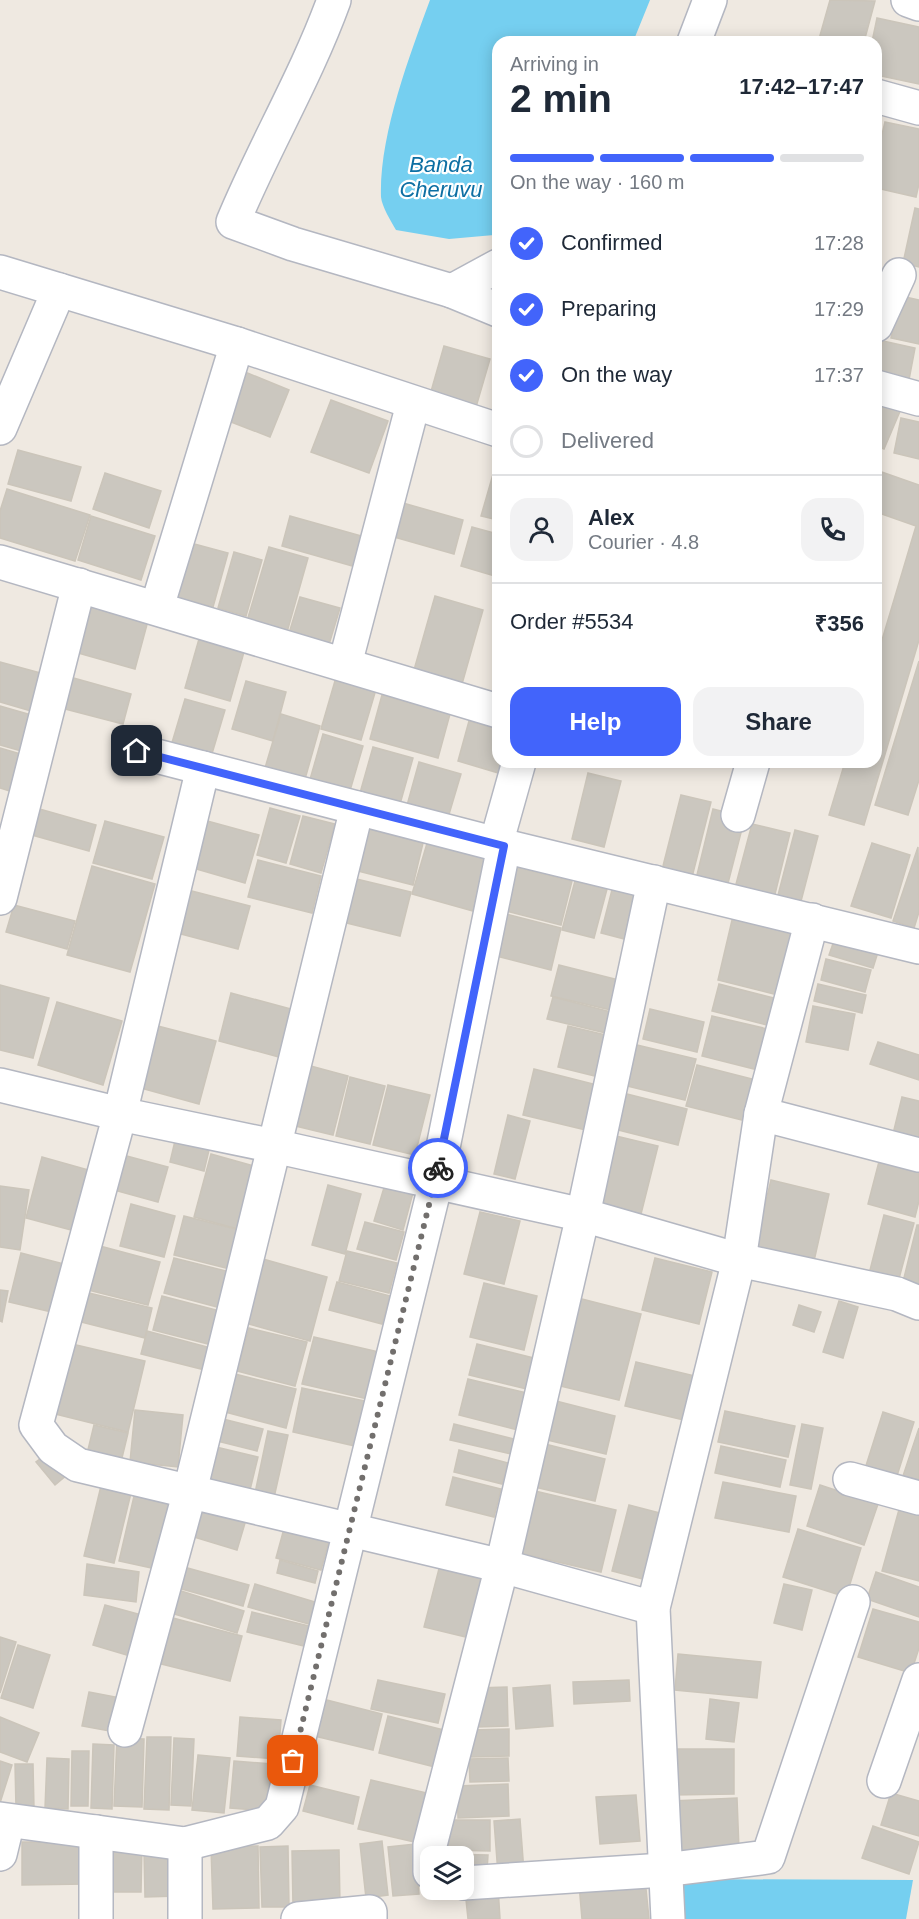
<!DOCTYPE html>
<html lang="en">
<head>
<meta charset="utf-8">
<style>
	body { margin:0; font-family:Helvetica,sans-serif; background:#f2f2f3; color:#1f2937; height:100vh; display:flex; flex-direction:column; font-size:22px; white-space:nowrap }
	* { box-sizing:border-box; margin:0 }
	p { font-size:20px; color:#747a83 }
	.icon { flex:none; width:33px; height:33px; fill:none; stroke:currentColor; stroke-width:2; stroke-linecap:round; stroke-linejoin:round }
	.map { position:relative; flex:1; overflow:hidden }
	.drawer { position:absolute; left:492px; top:36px; width:390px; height:732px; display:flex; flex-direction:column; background:#fff; border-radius:18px; box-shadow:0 3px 15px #0003 }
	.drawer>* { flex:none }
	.tools { position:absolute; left:420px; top:1846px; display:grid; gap:12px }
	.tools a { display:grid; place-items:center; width:54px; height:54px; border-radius:12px; background:#fff; box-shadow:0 3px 15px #0003; font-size:30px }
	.pin { position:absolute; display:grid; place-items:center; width:51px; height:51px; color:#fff; margin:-26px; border-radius:12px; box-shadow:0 3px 9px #0006 }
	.courier { position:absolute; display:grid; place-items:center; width:60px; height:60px; margin:-30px; border:4px solid #4264fb; border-radius:50%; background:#fff; color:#222; box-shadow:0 2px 8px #0007 }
	.summary em { font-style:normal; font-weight:600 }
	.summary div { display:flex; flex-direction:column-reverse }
	.summary { display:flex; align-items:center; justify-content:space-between; height:102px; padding:0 18px }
	h1 { font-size:39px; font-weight:600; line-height:45px }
	.bar { display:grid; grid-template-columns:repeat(4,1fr); gap:9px 6px; align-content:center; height:72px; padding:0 18px }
	.bar i { height:8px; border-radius:4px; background:#e0e1e3 }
	.bar .on { background:#4264fb }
	.bar p { grid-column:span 4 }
	.line { display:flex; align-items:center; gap:15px; padding:0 18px; border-top:2px solid #e0e1e3 }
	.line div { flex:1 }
	.round { display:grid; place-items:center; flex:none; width:63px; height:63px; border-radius:18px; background:#f2f2f3 }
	ol { padding:0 18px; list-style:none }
	li { display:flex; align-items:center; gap:18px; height:66px }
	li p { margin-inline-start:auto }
	li .icon { padding:6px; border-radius:50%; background:#4264fb; color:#fff; stroke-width:4 }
	li:last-child { color:#747a83 }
	li i { width:33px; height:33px; border:3px solid #e0e1e3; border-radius:50% }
	.primary-button { display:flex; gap:12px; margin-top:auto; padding:12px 18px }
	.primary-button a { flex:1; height:69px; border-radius:18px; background:#4264fb; color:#fff; font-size:24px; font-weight:600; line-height:69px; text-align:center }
	.primary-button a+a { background:#f2f2f3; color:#1f2937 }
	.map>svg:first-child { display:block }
	.water { fill:#75cff0 }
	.building { fill:#cbc7bf; stroke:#cbc5ba; stroke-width:1.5 }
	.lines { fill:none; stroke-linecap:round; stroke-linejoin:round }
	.street-casing { stroke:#b4b7c1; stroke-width:36 }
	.secondary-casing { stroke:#b4b7c1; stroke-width:36 }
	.street { stroke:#fff; stroke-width:33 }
	.secondary { stroke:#fff; stroke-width:33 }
	.done { stroke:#726f6d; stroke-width:6; stroke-dasharray:0 10.8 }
	.route { stroke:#4264fb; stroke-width:8 }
	.labels { text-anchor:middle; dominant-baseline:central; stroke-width:4.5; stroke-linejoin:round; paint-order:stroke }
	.water-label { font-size:22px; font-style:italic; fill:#0d6fa3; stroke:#fff }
</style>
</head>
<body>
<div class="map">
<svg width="919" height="1919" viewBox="0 0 919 1919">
	<rect width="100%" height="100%" fill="#efe9e1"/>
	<g class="water">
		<path d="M430,0H650L633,42H498V233L494,235L449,239L396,230C391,221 382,207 381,197C379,136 409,57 430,0Z"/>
		<polygon points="673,1879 913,1880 906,1919 677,1919"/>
	</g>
	<g class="building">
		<polygon points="830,0 875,1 864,42 828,42 819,39"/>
		<polygon points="877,18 919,27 919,84 876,75 876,42 872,42"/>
		<polygon points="885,122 919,129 919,184 916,197 876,188 876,159"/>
		<polygon points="915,208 919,209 919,267 903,263"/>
		<polygon points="901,296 919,300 919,344 891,338"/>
		<polygon points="883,341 915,348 908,385 876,378"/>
		<polygon points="444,346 490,359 476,407 430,395"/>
		<polygon points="245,372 289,390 270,437 226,420"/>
		<polygon points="876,398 901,409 884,449 876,446"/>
		<polygon points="331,400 388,421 369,473 311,452"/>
		<polygon points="901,418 919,422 919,459 894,453"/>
		<polygon points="18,450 81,467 71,501 8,484"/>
		<polygon points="498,457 498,520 481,516"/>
		<polygon points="876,470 919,485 919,640 864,825 829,815 845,762 876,762 876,660 916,526 876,512"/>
		<polygon points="105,473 161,491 149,528 93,509"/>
		<polygon points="7,489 90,515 75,561 0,538 0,511"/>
		<polygon points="403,503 463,520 454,554 394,537"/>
		<polygon points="91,516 155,536 141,580 78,560"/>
		<polygon points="290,516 365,537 356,567 282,546"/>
		<polygon points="472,527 498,534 498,577 461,566"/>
		<polygon points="187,542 228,553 213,607 172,596"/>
		<polygon points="269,547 308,558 287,632 247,621"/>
		<polygon points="234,552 262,560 246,616 218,608"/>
		<polygon points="435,596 483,610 462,684 414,670"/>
		<polygon points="300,597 340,608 327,651 287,640"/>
		<polygon points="93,601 149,617 135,669 78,653"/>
		<polygon points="201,632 246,645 230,701 185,688"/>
		<polygon points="919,661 919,780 908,815 875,805"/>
		<polygon points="0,662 48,675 38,713 0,702"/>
		<polygon points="337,674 377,686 361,740 321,729"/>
		<polygon points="70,677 131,694 123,724 61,708"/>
		<polygon points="246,681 286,692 273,741 232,729"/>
		<polygon points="382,695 450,714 438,758 370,739"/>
		<polygon points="185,699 225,710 211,757 171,746"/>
		<polygon points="0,706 35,716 25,752 0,745"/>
		<polygon points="281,714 320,726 305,779 265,768"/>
		<polygon points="469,721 498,729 498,762 509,762 505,775 458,761"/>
		<polygon points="323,734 363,746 349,794 309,783"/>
		<polygon points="373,747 413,758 400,804 360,793"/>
		<polygon points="0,748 24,755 13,792 0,788"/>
		<polygon points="419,762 461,774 447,821 406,809"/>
		<polygon points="588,773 621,781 604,847 572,839"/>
		<polygon points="681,795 711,802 692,877 662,870"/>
		<polygon points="36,808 96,825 89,851 28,834"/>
		<polygon points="270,808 300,816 286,863 257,855"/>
		<polygon points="713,809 745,817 727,887 696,879"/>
		<polygon points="303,816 335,824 321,873 290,864"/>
		<polygon points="200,819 259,835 245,883 186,866"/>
		<polygon points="105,821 164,837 152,879 93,863"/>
		<polygon points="752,824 790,833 774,898 735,888"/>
		<polygon points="361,827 423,843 413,885 350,869"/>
		<polygon points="795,830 818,836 800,905 777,899"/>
		<polygon points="428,840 488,857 473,911 412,894"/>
		<polygon points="872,843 910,855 891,918 851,906"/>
		<polygon points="918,847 919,912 914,928 893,921"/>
		<polygon points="258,860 321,876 312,913 248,897"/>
		<polygon points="92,866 155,884 130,972 67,955"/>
		<polygon points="516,867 572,881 561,925 506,911"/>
		<polygon points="344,876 411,892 400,936 334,920"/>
		<polygon points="575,881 607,889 594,938 562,930"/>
		<polygon points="613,886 644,894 632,941 601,933"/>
		<polygon points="188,890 250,906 238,949 177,933"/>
		<polygon points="14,905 75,921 67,949 6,932"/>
		<polygon points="502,913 561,928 551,970 492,955"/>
		<polygon points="733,916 798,932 782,996 718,980"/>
		<polygon points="835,938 878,952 873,968 829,955"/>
		<polygon points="826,959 871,970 865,992 821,980"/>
		<polygon points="559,965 619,980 611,1010 551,996"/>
		<polygon points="719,984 782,1000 775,1027 712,1011"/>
		<polygon points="818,984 866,995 862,1013 814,1001"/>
		<polygon points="0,985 49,998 33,1058 0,1050"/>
		<polygon points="231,993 291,1009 279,1057 219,1041"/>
		<polygon points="553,997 615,1013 610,1034 547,1019"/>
		<polygon points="57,1002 122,1021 103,1085 38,1065"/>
		<polygon points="813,1006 855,1014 848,1050 806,1042"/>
		<polygon points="650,1009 704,1022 697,1052 643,1039"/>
		<polygon points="712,1016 772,1030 762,1071 702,1056"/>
		<polygon points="154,1025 216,1041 199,1104 137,1087"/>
		<polygon points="568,1026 610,1036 599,1077 558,1067"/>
		<polygon points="878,1042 919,1055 919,1080 870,1064"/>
		<polygon points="637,1045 696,1059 685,1100 627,1086"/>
		<polygon points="307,1065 348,1076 333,1135 291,1125"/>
		<polygon points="697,1065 760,1081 750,1122 686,1106"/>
		<polygon points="534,1069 597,1085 586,1130 523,1115"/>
		<polygon points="350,1077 385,1086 370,1144 336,1136"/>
		<polygon points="388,1085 430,1095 415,1155 373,1145"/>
		<polygon points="623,1093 687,1109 678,1145 614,1129"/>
		<polygon points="902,1097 919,1101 919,1139 893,1134"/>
		<polygon points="508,1115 530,1121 515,1179 494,1174"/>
		<polygon points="616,1136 658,1146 641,1214 599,1203"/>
		<polygon points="175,1141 209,1150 204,1171 170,1162"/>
		<polygon points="882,1150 919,1160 919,1201 915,1217 868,1204"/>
		<polygon points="211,1154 254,1166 238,1229 194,1217"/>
		<polygon points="123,1155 168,1167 158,1202 114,1190"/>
		<polygon points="42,1157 92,1171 75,1231 26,1218"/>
		<polygon points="771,1180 829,1194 814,1261 755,1247"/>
		<polygon points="386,1181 414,1189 403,1230 374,1221"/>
		<polygon points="328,1185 361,1194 345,1254 312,1245"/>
		<polygon points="0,1186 29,1190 20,1250 0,1247"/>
		<polygon points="131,1204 175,1216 164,1257 120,1246"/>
		<polygon points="480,1212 520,1221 504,1284 464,1274"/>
		<polygon points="884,1215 914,1223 897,1286 868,1278"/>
		<polygon points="184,1216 240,1230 230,1269 174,1255"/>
		<polygon points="365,1222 404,1232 396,1260 357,1249"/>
		<polygon points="917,1225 919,1225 919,1291 902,1286"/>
		<polygon points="100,1246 160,1262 148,1305 88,1290"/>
		<polygon points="347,1251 397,1263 389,1293 339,1281"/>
		<polygon points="21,1253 68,1265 56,1313 9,1302"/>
		<polygon points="174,1258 230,1272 221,1308 164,1293"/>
		<polygon points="655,1258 712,1272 699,1324 642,1310"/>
		<polygon points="263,1259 327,1277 310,1341 245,1323"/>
		<polygon points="337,1282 390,1296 382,1324 329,1310"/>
		<polygon points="484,1283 537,1296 524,1350 470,1337"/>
		<polygon points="0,1290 8,1291 2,1322 0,1321"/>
		<polygon points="89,1293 152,1308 145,1338 81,1322"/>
		<polygon points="162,1296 220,1311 212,1345 153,1330"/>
		<polygon points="578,1298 641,1314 619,1400 556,1385"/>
		<polygon points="839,1301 858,1307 843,1358 823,1352"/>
		<polygon points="799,1305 821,1312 814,1332 793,1325"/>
		<polygon points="249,1328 307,1342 295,1386 237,1371"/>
		<polygon points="147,1331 211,1348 205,1370 141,1354"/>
		<polygon points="314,1337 379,1352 368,1399 302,1384"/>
		<polygon points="72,1344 145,1361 128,1432 55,1414"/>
		<polygon points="477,1344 534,1358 527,1389 469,1375"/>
		<polygon points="636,1362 695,1376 684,1420 625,1406"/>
		<polygon points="235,1374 296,1389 286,1428 225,1412"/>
		<polygon points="468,1379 527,1393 518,1430 459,1415"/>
		<polygon points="302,1388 365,1401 355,1446 293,1432"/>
		<polygon points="556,1401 615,1416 606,1454 547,1440"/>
		<polygon points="135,1410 183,1415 178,1467 130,1462"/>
		<polygon points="725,1411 795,1426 788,1457 718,1442"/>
		<polygon points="883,1412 914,1422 895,1482 864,1472"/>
		<polygon points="223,1419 263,1429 257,1451 217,1441"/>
		<polygon points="454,1424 514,1439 511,1454 450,1440"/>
		<polygon points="802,1424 823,1428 811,1489 790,1485"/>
		<polygon points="94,1425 128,1433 120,1466 86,1458"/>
		<polygon points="919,1428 919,1481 903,1476"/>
		<polygon points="268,1431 288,1435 273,1502 254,1498"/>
		<polygon points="541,1443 605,1459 595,1501 530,1486"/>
		<polygon points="721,1446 786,1460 780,1487 715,1473"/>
		<polygon points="216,1447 258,1457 249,1494 207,1484"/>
		<polygon points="459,1450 508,1463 502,1484 454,1472"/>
		<polygon points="48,1453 67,1475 55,1485 36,1462"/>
		<polygon points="453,1477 501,1489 494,1517 446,1505"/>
		<polygon points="723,1482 796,1496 789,1532 715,1518"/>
		<polygon points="820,1485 878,1504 864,1545 807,1526"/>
		<polygon points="101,1486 131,1493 114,1563 84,1556"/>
		<polygon points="535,1491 616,1510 601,1572 519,1553"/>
		<polygon points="135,1492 177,1501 161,1570 119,1561"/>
		<polygon points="204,1501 248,1513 237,1550 194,1537"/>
		<polygon points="629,1505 660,1513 643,1579 612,1571"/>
		<polygon points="900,1506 919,1511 919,1581 882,1571"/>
		<polygon points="285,1525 330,1537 321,1570 276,1558"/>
		<polygon points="798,1529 861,1548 846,1597 783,1577"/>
		<polygon points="280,1560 318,1571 315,1583 277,1573"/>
		<polygon points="441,1561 487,1572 470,1638 424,1627"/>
		<polygon points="87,1564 139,1572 136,1602 84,1595"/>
		<polygon points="184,1567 249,1585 243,1606 178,1588"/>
		<polygon points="876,1572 919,1587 919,1617 867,1599"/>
		<polygon points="255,1584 315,1602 309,1624 248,1607"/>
		<polygon points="784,1584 812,1590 802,1630 774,1623"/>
		<polygon points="178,1590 244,1611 237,1633 171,1613"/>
		<polygon points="105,1605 149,1617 137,1658 93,1645"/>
		<polygon points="873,1609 919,1622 919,1648 911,1673 858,1657"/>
		<polygon points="252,1612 309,1626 304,1646 247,1632"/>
		<polygon points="173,1618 242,1636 230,1681 161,1664"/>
		<polygon points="0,1637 16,1642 0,1693"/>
		<polygon points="18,1645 50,1655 33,1708 1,1698"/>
		<polygon points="678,1654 761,1662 757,1698 675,1690"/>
		<polygon points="378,1680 445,1694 438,1723 371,1709"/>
		<polygon points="629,1680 630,1701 574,1704 573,1682"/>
		<polygon points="550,1685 553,1726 516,1729 513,1688"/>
		<polygon points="507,1687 508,1726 477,1727 475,1688"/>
		<polygon points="89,1692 126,1699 120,1733 82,1726"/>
		<polygon points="319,1698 382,1714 373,1750 310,1735"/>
		<polygon points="710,1699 739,1703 734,1742 706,1739"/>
		<polygon points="388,1716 448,1731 439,1768 379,1753"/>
		<polygon points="0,1717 39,1733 27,1762 0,1752"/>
		<polygon points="240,1717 281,1720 278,1759 237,1756"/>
		<polygon points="509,1729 509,1756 471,1757 471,1730"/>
		<polygon points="147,1737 171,1737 169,1810 144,1809"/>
		<polygon points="117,1738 144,1739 142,1807 114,1806"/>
		<polygon points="174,1738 194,1739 191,1806 171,1805"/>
		<polygon points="93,1744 114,1745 112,1809 91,1808"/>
		<polygon points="671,1749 734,1749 734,1794 672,1795"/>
		<polygon points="72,1751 89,1751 88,1806 71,1806"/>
		<polygon points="198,1755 230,1758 224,1813 192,1810"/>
		<polygon points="47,1758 69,1759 68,1809 45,1808"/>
		<polygon points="508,1758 509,1781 470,1782 469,1759"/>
		<polygon points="0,1761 12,1765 0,1803"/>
		<polygon points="234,1761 272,1764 268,1811 230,1808"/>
		<polygon points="15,1764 33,1764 34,1808 16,1808"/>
		<polygon points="371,1780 431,1794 419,1843 358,1829"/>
		<polygon points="508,1784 509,1816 458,1818 457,1786"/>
		<polygon points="310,1785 359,1797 353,1824 303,1811"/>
		<polygon points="891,1793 919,1801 919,1836 881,1825"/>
		<polygon points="636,1795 640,1841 600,1844 596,1797"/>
		<polygon points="737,1798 739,1850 675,1852 672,1801"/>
		<polygon points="520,1819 524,1872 498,1874 494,1821"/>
		<polygon points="448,1820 490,1820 490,1851 448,1850"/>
		<polygon points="873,1826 919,1842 909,1874 862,1858"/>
		<polygon points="382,1841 388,1895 366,1898 360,1844"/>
		<polygon points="22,1842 86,1842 86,1884 22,1885"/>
		<polygon points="110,1844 142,1844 141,1892 109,1892"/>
		<polygon points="415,1844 419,1894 393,1896 388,1847"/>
		<polygon points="258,1846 259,1908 213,1909 211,1847"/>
		<polygon points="288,1846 289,1907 262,1907 260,1847"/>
		<polygon points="339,1850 340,1906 293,1906 292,1851"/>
		<polygon points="144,1851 177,1851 178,1896 145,1897"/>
		<polygon points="443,1854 488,1855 487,1871 464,1871 464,1857 443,1857"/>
		<polygon points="645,1879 649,1919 582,1919 579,1884"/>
		<polygon points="498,1887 500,1919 468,1919 465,1890"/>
	</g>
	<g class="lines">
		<defs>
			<g id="street">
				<path d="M334,0C306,77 264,147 233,222L293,244L452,291L498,266"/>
				<polyline points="908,0 919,4"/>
				<polyline points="694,42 710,0"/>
				<polyline points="876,96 919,108"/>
				<polyline points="0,272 237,344 498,430"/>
				<polyline points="452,291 498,310"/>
				<polyline points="876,325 899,275"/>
				<polyline points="876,387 919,399"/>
				<polyline points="0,428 59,290"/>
				<polyline points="0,562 498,711"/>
				<polyline points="157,607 237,344"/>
				<polyline points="345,664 413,404"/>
				<polyline points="137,751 504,846 919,947"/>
				<polyline points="203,768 120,1114 36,1425 53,1448 78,1465 502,1566 653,1608"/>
				<polyline points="738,815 753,762"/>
				<polyline points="496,844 519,762"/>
				<polyline points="0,898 79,585"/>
				<polyline points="761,1114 919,1155"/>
				<polyline points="850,1479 919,1498"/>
				<polyline points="125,1730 190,1491 357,808"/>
				<polyline points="884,1781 919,1680"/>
				<polyline points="0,1819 185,1844 268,1823 282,1807 436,1182 504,846"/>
				<polyline points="0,1854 8,1821"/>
				<polyline points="430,1872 430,1845 502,1566 583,1215 654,882"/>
				<polyline points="464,1883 664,1870 768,1857 853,1602"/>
				<polyline points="96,1919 96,1832"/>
				<polyline points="185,1919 185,1844"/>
				<polyline points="298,1919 370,1912 370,1919"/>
				<polyline points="668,1919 653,1608 739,1260 761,1114 812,920"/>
			</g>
			<polyline id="secondary" points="0,1085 120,1114 274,1146 583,1215 739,1260 897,1294 919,1303"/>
		</defs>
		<use href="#street" class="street-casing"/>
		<use href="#secondary" class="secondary-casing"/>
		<use href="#street" class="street"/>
		<use href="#secondary" class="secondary"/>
	</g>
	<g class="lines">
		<polyline class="done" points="293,1761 438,1168"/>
		<polyline class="route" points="137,751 504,846 438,1168"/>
	</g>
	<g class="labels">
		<g class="water-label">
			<text x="441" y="164">Banda<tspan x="441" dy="25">Cheruvu</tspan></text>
		</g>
	</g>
</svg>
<div class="tools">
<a><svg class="icon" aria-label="layers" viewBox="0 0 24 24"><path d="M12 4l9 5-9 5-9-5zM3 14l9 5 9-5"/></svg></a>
</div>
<div class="pin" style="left:293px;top:1761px;background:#ea580c"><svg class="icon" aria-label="bag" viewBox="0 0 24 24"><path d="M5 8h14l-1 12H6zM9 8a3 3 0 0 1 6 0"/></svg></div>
<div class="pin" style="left:137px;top:751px;background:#1f2937"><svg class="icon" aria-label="home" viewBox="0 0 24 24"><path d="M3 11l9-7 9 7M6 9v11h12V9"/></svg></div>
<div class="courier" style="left:438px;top:1168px"><svg class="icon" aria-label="bike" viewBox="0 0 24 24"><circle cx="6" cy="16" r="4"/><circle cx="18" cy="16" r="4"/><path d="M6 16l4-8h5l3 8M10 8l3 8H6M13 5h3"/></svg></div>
<section class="drawer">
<div class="summary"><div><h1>2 min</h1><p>Arriving in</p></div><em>17:42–17:47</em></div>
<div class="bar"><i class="on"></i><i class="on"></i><i class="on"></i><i></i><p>On the way · 160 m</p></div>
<ol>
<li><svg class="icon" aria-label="check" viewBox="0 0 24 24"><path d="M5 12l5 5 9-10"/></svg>Confirmed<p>17:28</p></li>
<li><svg class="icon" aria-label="check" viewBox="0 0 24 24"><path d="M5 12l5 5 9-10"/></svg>Preparing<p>17:29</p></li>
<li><svg class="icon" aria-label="check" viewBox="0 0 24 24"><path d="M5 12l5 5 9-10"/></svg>On the way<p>17:37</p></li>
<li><i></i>Delivered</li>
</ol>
<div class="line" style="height:108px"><a class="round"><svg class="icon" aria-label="person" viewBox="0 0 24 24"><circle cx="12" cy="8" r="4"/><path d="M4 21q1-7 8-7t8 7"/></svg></a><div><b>Alex</b><p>Courier · 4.8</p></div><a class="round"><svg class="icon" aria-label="phone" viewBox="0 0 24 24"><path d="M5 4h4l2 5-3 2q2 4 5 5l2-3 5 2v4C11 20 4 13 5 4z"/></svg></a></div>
<div class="line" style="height:78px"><div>Order #5534</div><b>₹356</b></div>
<div class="primary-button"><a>Help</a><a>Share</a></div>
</section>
</div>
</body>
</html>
